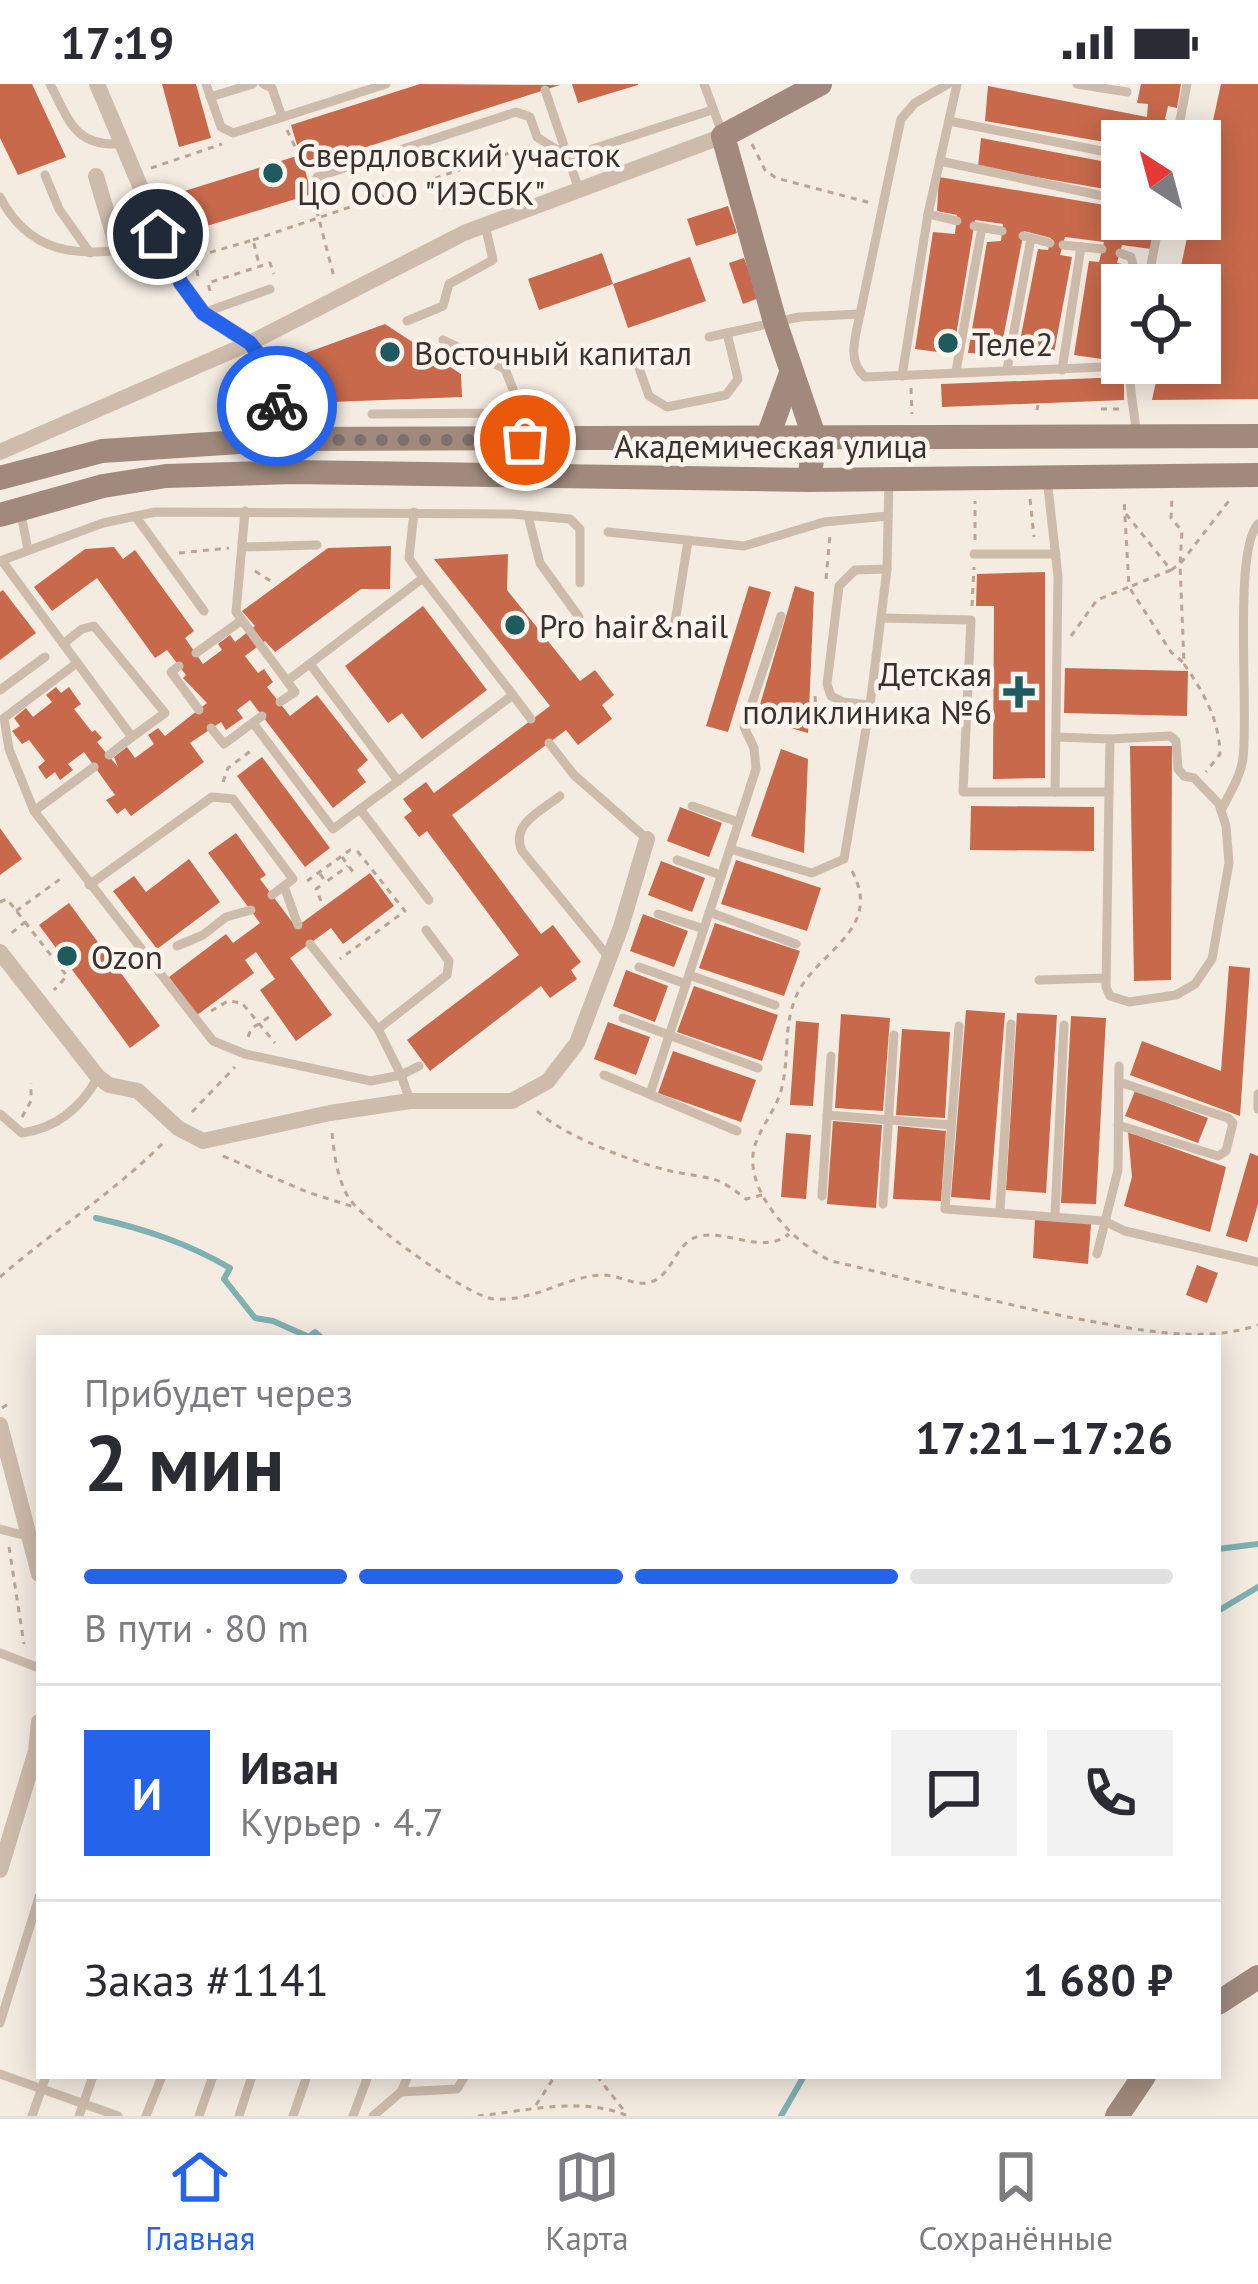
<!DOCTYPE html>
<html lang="ru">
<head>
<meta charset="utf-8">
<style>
	body { margin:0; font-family:"PT Sans",sans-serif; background:#f2f2f3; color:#2b2b33; height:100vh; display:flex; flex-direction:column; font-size:45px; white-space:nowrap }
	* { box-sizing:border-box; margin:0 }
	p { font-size:39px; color:#7c7c81 }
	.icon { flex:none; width:66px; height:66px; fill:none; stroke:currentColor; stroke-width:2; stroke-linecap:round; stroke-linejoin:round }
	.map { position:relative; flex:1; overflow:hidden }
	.side { position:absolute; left:36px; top:1251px; width:1185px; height:744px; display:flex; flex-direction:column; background:#fff; border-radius:0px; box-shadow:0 6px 30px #0003 }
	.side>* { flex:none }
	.needle { width:78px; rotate:324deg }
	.controls { position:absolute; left:1101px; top:36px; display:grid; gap:24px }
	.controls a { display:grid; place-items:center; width:120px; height:120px; border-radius:0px; background:#fff; box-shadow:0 6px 30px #0003; font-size:60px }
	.pin { position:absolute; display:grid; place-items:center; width:102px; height:102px; color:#fff; margin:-51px; border:6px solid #fff; border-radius:50%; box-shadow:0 3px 12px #0007 }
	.courier { position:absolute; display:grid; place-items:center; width:120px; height:120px; margin:-60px; border:9px solid #2563eb; border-radius:50%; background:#fff; color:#222; box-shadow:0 3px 15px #0007 }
	.head em { font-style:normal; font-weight:800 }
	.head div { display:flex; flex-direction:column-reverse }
	.head { display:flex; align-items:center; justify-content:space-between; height:204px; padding:0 48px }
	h1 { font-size:78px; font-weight:800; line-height:90px }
	.bar { display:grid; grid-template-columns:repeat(4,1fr); gap:18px 12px; align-content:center; height:144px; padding:0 48px }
	.bar i { height:15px; border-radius:9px; background:#e1e1e2 }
	.bar .current { background:#2563eb }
	.bar p { grid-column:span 4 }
	.line { display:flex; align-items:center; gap:30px; padding:0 48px; border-top:3px solid #e1e1e2 }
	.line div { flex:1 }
	.round { display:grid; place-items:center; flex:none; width:126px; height:126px; border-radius:0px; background:#f2f2f3 }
	.status { display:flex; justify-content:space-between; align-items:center; height:84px; padding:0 60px; background:#fff; direction:ltr }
	.status svg { height:33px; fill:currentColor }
	.menu { display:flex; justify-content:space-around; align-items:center; height:168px; border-top:3px solid #e1e1e2; background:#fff; font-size:33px; color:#7c7c81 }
	.menu a { display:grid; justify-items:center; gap:6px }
	.menu .current { color:#2563eb }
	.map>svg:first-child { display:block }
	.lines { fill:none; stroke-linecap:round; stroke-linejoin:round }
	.stream { stroke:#7fb0b2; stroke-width:6 }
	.building { fill:#c8694b }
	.path { stroke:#b9a596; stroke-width:3; stroke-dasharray:6 6; stroke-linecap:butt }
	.lane { stroke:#cdbbac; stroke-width:9 }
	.street { stroke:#cdbbac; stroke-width:16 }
	.secondary { stroke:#a18a7d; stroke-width:24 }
	.done { stroke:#7c716b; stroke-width:12; stroke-dasharray:0 21.6 }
	.route { stroke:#2563eb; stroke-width:15 }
	.poi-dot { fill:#1f5a5e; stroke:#fbf5ee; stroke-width:4.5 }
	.labels { text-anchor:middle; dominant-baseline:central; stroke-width:9; stroke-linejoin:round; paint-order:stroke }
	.poi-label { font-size:33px; fill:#3b302b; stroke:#fbf5ee; text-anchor:start }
	.street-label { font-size:33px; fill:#3b302b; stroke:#fbf5ee }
</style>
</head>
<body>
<div class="status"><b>17:19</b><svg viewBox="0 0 49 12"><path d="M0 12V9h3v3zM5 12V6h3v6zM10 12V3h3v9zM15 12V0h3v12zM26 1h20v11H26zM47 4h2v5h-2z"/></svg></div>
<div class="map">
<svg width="1258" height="2032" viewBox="0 0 1258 2032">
	<rect width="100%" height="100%" fill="#f4ebe1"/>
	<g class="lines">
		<g class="stream">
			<path d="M96,1134C145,1145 187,1159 230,1184L224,1195L255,1234L273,1237L309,1253L315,1248L322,1254"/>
			<polyline points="1218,1465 1258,1460"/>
			<polyline points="1218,1527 1258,1503"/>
			<polyline points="781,2032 804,1992"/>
		</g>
	</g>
	<g class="building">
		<polygon points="0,0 32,0 66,73 18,91 0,54"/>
		<polygon points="162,0 196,0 211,54 179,63"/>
		<polygon points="420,0 560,1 304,83 312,110 187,148 175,110 300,71 291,41"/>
		<polygon points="572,0 638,0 638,1 578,19"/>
		<polygon points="1141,0 1181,0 1177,24 1168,22 1165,35 1173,39 1170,57 1122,57 1122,61 985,37 988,2 1147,33 1148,20 1137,19"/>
		<polygon points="1221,0 1258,0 1258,315 1152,316 1160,279 1200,279 1200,201 1177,201 1191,135 1200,135 1200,96"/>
		<polygon points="981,54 1122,81 1122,108 978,83"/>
		<polygon points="939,93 1122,124 1122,135 1157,135 1151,165 1122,161 1117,179 1128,181 1109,276 1074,271 1089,177 1099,178 1104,158 1065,153 1060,171 1072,173 1053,274 1017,272 1038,165 1048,166 1051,154 1024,147 1000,270 968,269 987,158 1001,157 1003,140 975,136 953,270 915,265 933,148 955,150 957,131 937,127"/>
		<polygon points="728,122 737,149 696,162 687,135"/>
		<polygon points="602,169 613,200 539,226 528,195"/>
		<polygon points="690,173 706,217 628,244 613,200"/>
		<polygon points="744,174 759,214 743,220 729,179"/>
		<polygon points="385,240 461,290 462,313 304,319 295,273"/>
		<polygon points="1124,293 1124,316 942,323 941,300"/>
		<polygon points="391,462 390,505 361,505 275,568 265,557 245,572 258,589 264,585 273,598 267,603 290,632 317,611 368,676 357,686 366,698 333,724 250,616 237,626 243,634 226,646 221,638 190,659 204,678 131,732 125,724 117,730 106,716 115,711 84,668 68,680 73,686 60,696 55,688 46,695 38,683 45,677 29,656 22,660 12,647 20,642 14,634 26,624 33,633 52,618 46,611 56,603 61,609 69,603 81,620 74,625 92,648 95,646 102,654 97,658 118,683 114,673 127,663 135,674 154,660 148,651 158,644 165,652 207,619 183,594 186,591 167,566 155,574 97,494 52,527 34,503 85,465 114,463 123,475 135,466 194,547 185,554 203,580 222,566 218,560 230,551 235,558 255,542 242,527 328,464"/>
		<polygon points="508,470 507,506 580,597 595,586 614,611 602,621 612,635 578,661 566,646 452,731 541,850 553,841 581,878 571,886 577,895 550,914 541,902 430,987 407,956 519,871 427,747 419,753 404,733 412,727 403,715 426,698 434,709 550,622 434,475"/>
		<polygon points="1045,488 1045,694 993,695 994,522 976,522 977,490"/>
		<polygon points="749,502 771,508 728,648 706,642"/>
		<polygon points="795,502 814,508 808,649 756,634"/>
		<polygon points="3,506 36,549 0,576 0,508"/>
		<polygon points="423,522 487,606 422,655 402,629 388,639 345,582"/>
		<polygon points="1065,584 1188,587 1187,632 1064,629"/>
		<polygon points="1130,662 1172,662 1171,896 1134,897"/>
		<polygon points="781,665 808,675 804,769 751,752"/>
		<polygon points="262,673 330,764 305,783 237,692"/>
		<polygon points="971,722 1094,723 1094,767 970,766"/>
		<polygon points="680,723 722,739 709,773 667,757"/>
		<polygon points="0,744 22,775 0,791"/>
		<polygon points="236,749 266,791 260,795 296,843 370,789 394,822 343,860 331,844 290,874 332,931 296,957 260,906 275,895 256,868 245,876 254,889 197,931 169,893 226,850 233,859 260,839 208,769"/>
		<polygon points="189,775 220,818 157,865 113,807 134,792 146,808"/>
		<polygon points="736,776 821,804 807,847 721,820"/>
		<polygon points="661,777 705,794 692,828 648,811"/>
		<polygon points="69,819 160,942 130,964 39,841"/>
		<polygon points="643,830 688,847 674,883 630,867"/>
		<polygon points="715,839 800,867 784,912 699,884"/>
		<polygon points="1229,882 1250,884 1240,1032 1130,991 1142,957 1221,987"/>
		<polygon points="626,886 668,902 655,938 613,922"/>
		<polygon points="694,902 778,931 762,977 677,948"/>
		<polygon points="966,926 1005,929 990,1116 951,1113"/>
		<polygon points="1017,929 1057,931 1046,1109 1006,1106"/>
		<polygon points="841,930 890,934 883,1027 835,1024"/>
		<polygon points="1071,932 1106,934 1096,1120 1061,1119"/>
		<polygon points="796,937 819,939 813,1022 790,1021"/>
		<polygon points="608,938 650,953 636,991 594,975"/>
		<polygon points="902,945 950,948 945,1034 896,1031"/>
		<polygon points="673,967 756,996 741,1038 658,1009"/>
		<polygon points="1135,1007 1208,1034 1198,1059 1125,1032"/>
		<polygon points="833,1037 882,1041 876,1124 827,1120"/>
		<polygon points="898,1042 946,1047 941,1117 893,1115"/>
		<polygon points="1128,1048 1226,1083 1210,1148 1124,1122 1132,1093"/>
		<polygon points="786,1049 811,1051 806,1115 781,1113"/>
		<polygon points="1250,1069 1258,1072 1258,1120 1247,1158 1226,1152"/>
		<polygon points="1035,1135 1091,1140 1088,1180 1033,1174"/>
		<polygon points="1197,1181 1218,1189 1207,1219 1186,1211"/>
	</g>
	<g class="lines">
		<g class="path">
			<polyline points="287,46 299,71"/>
			<polyline points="752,60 765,86 776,94 871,119"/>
			<polyline points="151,84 222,60"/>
			<polyline points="320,104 314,116 334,193"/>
			<polyline points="253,156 530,62"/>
			<polyline points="198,192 194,173 253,156 259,180"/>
			<polyline points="210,207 208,199 270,179 274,190"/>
			<polyline points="911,304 912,330"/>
			<polyline points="1101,325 1119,325"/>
			<polyline points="1037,326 1038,321"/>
			<polyline points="1030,415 1034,453"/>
			<polyline points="1126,430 1171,486 1180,480 1182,447 1171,434 1172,415"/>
			<polyline points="975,456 975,417"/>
			<polyline points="179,469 229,464"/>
			<polyline points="1171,486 1129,503 1171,568 1184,579 1180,480 1231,414"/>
			<polyline points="255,487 274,499"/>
			<polyline points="826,495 830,451"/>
			<polyline points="972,522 974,483"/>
			<polyline points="1071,552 1097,516 1129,503 1124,415"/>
			<path d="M1184,580C1204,609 1219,635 1220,670L1206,688"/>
			<polyline points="815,612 816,624 824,626"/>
			<polyline points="223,698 228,684 252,666"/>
			<polyline points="342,773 356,792"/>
			<path d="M852,787C882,843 824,865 801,903C782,934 790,970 782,1003C777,1025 762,1040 755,1061C741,1106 795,1160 831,1177C916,1196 998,1220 1084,1236C1140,1246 1203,1260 1258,1241"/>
			<polyline points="320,790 326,798 348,782"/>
			<polyline points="307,797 350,766 358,768 405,827 340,875"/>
			<polyline points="321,817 316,805 323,800"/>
			<polyline points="0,818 7,815 25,838 8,852"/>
			<polyline points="16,827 63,793"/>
			<polyline points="25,838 67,892 54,906"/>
			<polyline points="211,927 228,917 242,919 275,959"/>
			<polyline points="248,953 251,945 272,931"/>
			<path d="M537,1027C566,1054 646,1084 686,1090C719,1096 717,1093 746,1115L762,1111"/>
			<polyline points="192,1028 235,983"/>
			<polyline points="22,1033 31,1017 31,999"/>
			<path d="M332,1049C334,1070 337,1092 347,1111C358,1134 470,1214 494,1215C534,1218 564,1193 601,1191C616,1190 632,1201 647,1199C673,1195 674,1157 700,1152C728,1146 765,1171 789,1150"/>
			<polyline points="223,1072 307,1108 354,1123"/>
			<path d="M0,1193C54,1146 115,1108 165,1057"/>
			<polyline points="2,1324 11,1318"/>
			<polyline points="9,1463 24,1560"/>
			<polyline points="597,1992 625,2028"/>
			<polyline points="536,2021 555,1992"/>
			<path d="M478,2032C526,2027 582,2012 628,2032"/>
		</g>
		<g class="lane">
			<path d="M50,0C69,36 74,62 120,60"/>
			<polyline points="206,0 221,43 233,49 386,0"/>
			<polyline points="263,0 272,4 282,33"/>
			<polyline points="704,0 723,51"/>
			<polyline points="1077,0 1127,8"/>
			<polyline points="545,6 579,106"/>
			<polyline points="210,13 253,0"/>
			<polyline points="949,37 1122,71"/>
			<polyline points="1176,57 1187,0"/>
			<polyline points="940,77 1122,116"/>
			<polyline points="45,91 59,125 90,169"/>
			<polyline points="317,93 516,28 530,33 537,53 568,73 712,26"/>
			<path d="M0,113C36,183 98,170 162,160"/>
			<polyline points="928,130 957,0"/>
			<polyline points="974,142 1002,147"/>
			<polyline points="1023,152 1050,159"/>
			<polyline points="1063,161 1102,165"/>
			<polyline points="1120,169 1131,173 1134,184 1131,201"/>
			<polyline points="1147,201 1160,135"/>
			<polyline points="203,229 270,205"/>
			<polyline points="860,230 901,35 915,19 948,0"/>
			<polyline points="407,237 443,222 449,200 493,176 485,141"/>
			<path d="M727,249L799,233L860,230C856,252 846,276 865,293L1104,283L1117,274L1122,247"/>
			<polyline points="443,256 505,285 531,351"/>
			<polyline points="662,267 642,274 639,284 649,312 667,323 726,311 738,295 727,249 709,253"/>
			<path d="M1131,279C1128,303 1134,323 1136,347"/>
			<polyline points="1007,286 1031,154"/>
			<polyline points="1062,286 1081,163"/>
			<polyline points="956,287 982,143"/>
			<polyline points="902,292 928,130 957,137"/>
			<polyline points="372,330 523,329"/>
			<polyline points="1047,394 1058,493 1055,708"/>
			<polyline points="245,427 236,528 295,608 280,618"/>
			<polyline points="21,430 28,466"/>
			<polyline points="528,432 540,479 579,533"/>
			<polyline points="136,433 204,527"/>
			<polyline points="608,448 744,462 824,438 888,432"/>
			<polyline points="243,463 317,461"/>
			<polyline points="974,470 1056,470"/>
			<polyline points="0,477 103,439 155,428 512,430 570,435 580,445 580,499"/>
			<polyline points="2,477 132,653 109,671"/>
			<polyline points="781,532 744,643 754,664 756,685 730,765 812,789 844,775 870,621 887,485 889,395"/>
			<polyline points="881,534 971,536 963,708 1109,708 1110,655 1056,653"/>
			<polyline points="674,544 688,457"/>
			<polyline points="63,560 82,545 94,542 165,629 132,653"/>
			<polyline points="196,569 242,536"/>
			<polyline points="310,580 398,697 513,611 423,494"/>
			<polyline points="179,582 171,588 199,626"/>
			<polyline points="287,597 423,494 409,474 414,428"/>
			<polyline points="0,606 45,573"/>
			<polyline points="513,611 531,635"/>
			<polyline points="870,621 843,618 831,612 827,600 839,502 855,486 887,485"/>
			<polyline points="253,639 333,745 398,697"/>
			<polyline points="211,644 224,660 262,632"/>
			<polyline points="549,659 574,691 647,755"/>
			<polyline points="94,683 34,727 213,957 245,970 371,997 401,991 378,945 310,860"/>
			<polyline points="1109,708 1106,903 1110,912 1129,918 1176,911 1195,900 1212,875 1229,779 1226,742 1219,720 1194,694 1184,692 1178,685 1176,657 1170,652 1110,655"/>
			<path d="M560,712C541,727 510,740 522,767L607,871"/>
			<polyline points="692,722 738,738"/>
			<polyline points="360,725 429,816"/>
			<polyline points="34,727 9,665 4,634 77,579"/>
			<path d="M1221,727C1229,710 1241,692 1243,674C1249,628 1233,466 1258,440"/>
			<polyline points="677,776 721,791"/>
			<polyline points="89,801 212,713 233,715 293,795 272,811"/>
			<polyline points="285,805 298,841"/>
			<polyline points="709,828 796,860"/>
			<polyline points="658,830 704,845"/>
			<polyline points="177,862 203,851 226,833 251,826"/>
			<polyline points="639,883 686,900"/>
			<polyline points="689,891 775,921"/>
			<polyline points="1039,896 1106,894"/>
			<polyline points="623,934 758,984"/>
			<polyline points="959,942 945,1125 1104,1137 1125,1147 1258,1178"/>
			<polyline points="378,945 447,891 449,877 426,846"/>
			<polyline points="604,991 737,1047"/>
			<polyline points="650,1010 730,765"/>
			<polyline points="410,1017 401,991 419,982"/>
			<polyline points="1258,1025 1258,1010"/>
			<path d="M0,1030L22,1049C57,1044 81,1024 98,993"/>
			<polyline points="827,1031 951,1041"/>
			<polyline points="1118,1041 1218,1072 1226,1067 1233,1039 1228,1034 1119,998"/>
			<polyline points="822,1112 831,972"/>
			<polyline points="883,1120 894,951"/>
			<polyline points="1000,1127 1011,940"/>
			<polyline points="1055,1131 1064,941"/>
			<polyline points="1097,1170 1118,1086 1119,982"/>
			<polyline points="0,1445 27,1452"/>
			<polyline points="0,1569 39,1584"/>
			<polyline points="0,1939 39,1813"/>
			<polyline points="0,1990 118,2032"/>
			<polyline points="401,2008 457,2005 465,1992"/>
			<polyline points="32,2032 46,1992"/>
			<polyline points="79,2032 93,1992"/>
			<polyline points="146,2032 162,1992"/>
			<polyline points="199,2032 213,1992"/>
			<polyline points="239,2032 252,1992"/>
			<polyline points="293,2032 307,1992"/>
			<polyline points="353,2032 368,1992"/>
			<polyline points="373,2032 401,2008 408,1992"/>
		</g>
		<g class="street">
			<polyline points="97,0 181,199 203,229 250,259 260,272 288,355"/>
			<polyline points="96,92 117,163"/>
			<polyline points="0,368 250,259 464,149 723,52"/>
			<polyline points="0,868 98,993 109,1001 138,1007 178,1044 203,1057 330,1029 410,1017 512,1017 548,997 577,959 621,843 647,755"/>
			<polyline points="0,1341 39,1490"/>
			<polyline points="0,1786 36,1667 39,1638"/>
		</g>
		<g class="secondary">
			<polyline points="767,355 791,289"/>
			<polyline points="0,394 102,367 288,355 1258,352"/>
			<polyline points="809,396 815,355 775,238 723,52 820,0"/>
			<polyline points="0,431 103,402 166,392 293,388 809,396 1258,391"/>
			<polyline points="1218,1919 1258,1893"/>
			<polyline points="1117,2032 1144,1992"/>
		</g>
	</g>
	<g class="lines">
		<polyline class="done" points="277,322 288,356 525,356"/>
		<polyline class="route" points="158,150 181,199 203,229 250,259 260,272 277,322"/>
	</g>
	<g class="poi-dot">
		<circle cx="273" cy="89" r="12"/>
		<circle cx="948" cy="259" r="12"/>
		<circle cx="390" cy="268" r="12"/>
		<circle cx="515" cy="541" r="12"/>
		<path d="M1013 590h12v12h12v12h-12v12h-12v-12h-12v-12h12z"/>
		<circle cx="67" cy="872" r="12"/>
	</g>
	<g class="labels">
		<g class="poi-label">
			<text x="297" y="70">Свердловский участок<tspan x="297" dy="38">ЦО ООО "ИЭСБК"</tspan></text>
			<text x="972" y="259">Теле2</text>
			<text x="414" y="268">Восточный капитал</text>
			<text x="539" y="541">Pro hair&amp;nail</text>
			<text x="992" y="589" text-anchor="end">Детская<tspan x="992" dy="38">поликлиника №6</tspan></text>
			<text x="91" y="872">Ozon</text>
		</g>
		<g class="street-label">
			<text x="771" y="361">Академическая улица</text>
		</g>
	</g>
</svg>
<div class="controls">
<a><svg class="needle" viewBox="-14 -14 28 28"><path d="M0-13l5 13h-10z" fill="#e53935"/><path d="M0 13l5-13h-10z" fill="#7c7c81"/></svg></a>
<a><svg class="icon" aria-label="locate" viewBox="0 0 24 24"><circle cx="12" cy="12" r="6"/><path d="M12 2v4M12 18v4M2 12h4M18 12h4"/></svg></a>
</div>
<div class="pin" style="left:525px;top:356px;background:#ea580c"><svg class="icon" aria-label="bag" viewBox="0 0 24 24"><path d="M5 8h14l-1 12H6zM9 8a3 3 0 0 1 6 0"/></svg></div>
<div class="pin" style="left:158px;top:150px;background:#1f2937"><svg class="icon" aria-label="home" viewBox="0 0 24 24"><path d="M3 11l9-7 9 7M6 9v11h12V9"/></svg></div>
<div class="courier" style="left:277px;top:322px"><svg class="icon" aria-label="bike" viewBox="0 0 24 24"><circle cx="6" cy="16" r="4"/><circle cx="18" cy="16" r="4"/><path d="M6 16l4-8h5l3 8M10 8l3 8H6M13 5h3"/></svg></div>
<section class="side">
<div class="head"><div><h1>2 мин</h1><p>Прибудет через</p></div><em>17:21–17:26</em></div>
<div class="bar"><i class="current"></i><i class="current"></i><i class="current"></i><i></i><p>В пути · 80 m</p></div>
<div class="line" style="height:216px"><b class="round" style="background:#2563eb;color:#fff">И</b><div><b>Иван</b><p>Курьер · 4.7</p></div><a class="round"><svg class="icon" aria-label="chat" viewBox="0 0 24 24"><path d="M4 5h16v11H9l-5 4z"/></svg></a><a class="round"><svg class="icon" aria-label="phone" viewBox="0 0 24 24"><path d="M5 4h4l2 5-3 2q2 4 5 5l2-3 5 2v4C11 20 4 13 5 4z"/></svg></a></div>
<div class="line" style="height:156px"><div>Заказ #1141</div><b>1 680 ₽</b></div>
</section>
</div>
<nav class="menu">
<a class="current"><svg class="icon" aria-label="home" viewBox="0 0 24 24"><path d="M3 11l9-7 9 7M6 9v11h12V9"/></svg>Главная</a>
<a><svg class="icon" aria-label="map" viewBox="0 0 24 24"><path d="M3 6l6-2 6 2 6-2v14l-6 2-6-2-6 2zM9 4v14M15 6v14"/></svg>Карта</a>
<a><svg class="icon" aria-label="saved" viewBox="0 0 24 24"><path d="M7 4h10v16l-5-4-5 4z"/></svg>Сохранённые</a>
</nav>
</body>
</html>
